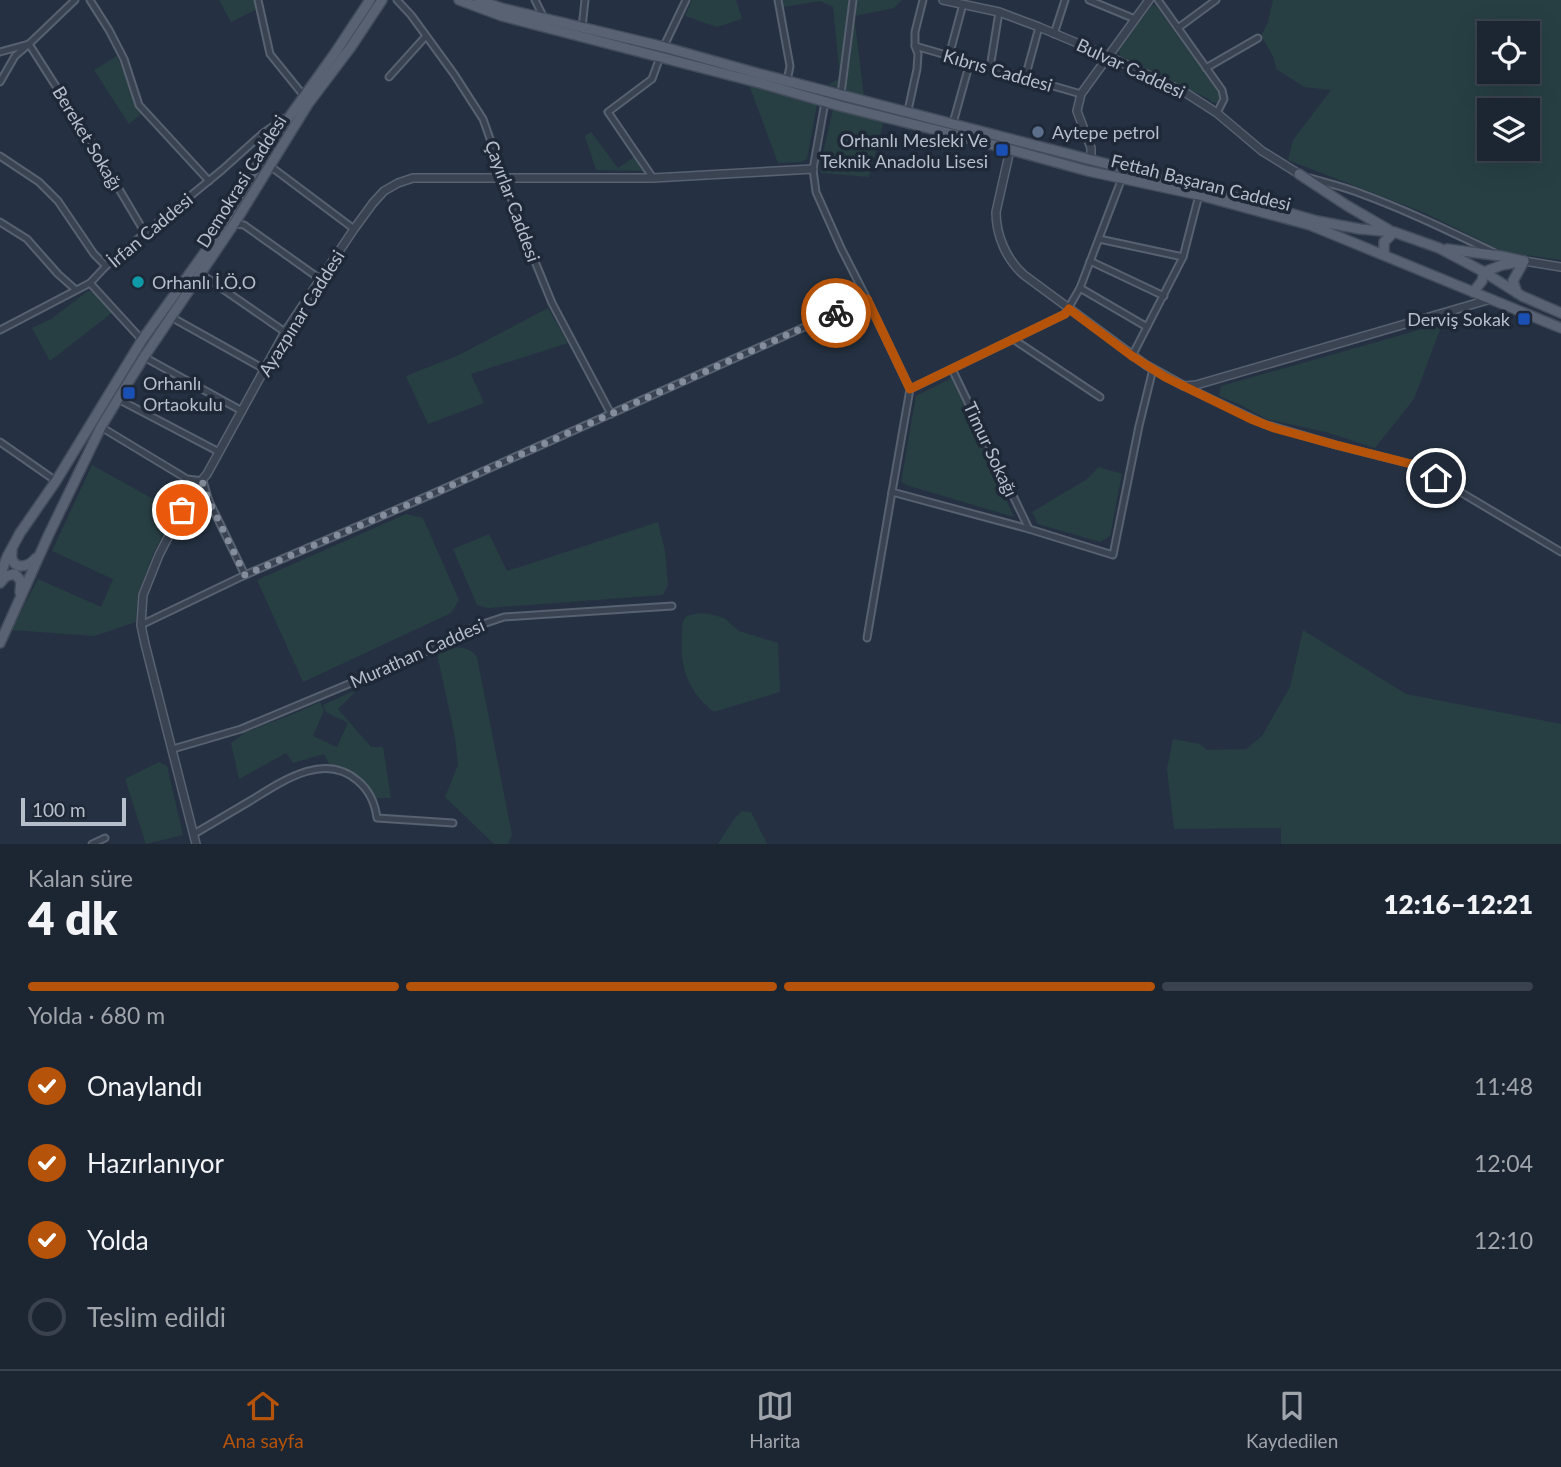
<!DOCTYPE html>
<html lang="tr">
<head>
<meta charset="utf-8">
<style>
	body { margin:0; font-family:Lato,sans-serif; background:#252d3a; color:#f1f3f6; height:100vh; display:flex; flex-direction:column; font-size:26px; white-space:nowrap }
	* { box-sizing:border-box; margin:0 }
	p { font-size:23px; color:#a0a5ac }
	.icon { flex:none; width:38px; height:38px; fill:none; stroke:currentColor; stroke-width:2; stroke-linecap:round; stroke-linejoin:round }
	.map { position:relative; height:844px; overflow:hidden }
	.panel { display:flex; flex-direction:column; background:#1c2532; flex:1 }
	.panel>* { flex:none }
	.controls { position:absolute; left:1477px; top:21px; display:grid; gap:14px }
	.controls a { display:grid; place-items:center; width:63px; height:63px; border-radius:0px; background:#1c2532; box-shadow:0 7px 28px #0002,0 0 0 2px #3a424d; font-size:35px }
	.scale { position:absolute; left:21px; bottom:18px; width:105px; box-sizing:border-box; padding-left:7px; border:4px solid #b6becc; border-top:0; font-size:19px; line-height:24px; white-space:nowrap; color:#b6becc; -webkit-text-stroke:5px #1e2837; paint-order:stroke }
	.pin { position:absolute; display:grid; place-items:center; width:60px; height:60px; color:#fff; margin:-30px; border:4px solid #fff; border-radius:50%; box-shadow:0 2px 7px #0007 }
	.courier { position:absolute; display:grid; place-items:center; width:70px; height:70px; margin:-35px; border:5px solid #b45309; border-radius:50%; background:#fff; color:#222; box-shadow:0 2px 9px #0007 }
	.overview em { font-style:normal; font-weight:800 }
	.overview div { display:flex; flex-direction:column-reverse }
	.overview { display:flex; align-items:center; justify-content:space-between; height:119px; padding:0 28px }
	h1 { font-size:46px; font-weight:800; line-height:52px }
	.bar { display:grid; grid-template-columns:repeat(4,1fr); gap:10px 7px; align-content:center; height:84px; padding:0 28px }
	.bar i { height:9px; border-radius:5px; background:#3a424d }
	.bar .selected { background:#b45309 }
	.bar p { grid-column:span 4 }
	ol { padding:0 28px; list-style:none }
	li { display:flex; align-items:center; gap:21px; height:77px }
	li p { margin-inline-start:auto }
	li .icon { padding:7px; border-radius:50%; background:#b45309; color:#fff; stroke-width:4 }
	li:last-child { color:#a0a5ac }
	li i { width:38px; height:38px; border:4px solid #3a424d; border-radius:50% }
	.menu { display:flex; justify-content:space-around; align-items:center; height:98px; border-top:2px solid #3a424d; background:#1c2532; font-size:19px; color:#a0a5ac }
	.menu a { display:grid; justify-items:center; gap:4px }
	.menu .selected { color:#b45309 }
	.map>svg:first-child { display:block }
	.green { fill:#273f43; fill-rule:evenodd }
	.lines { fill:none; stroke-linecap:round; stroke-linejoin:round }
	.minor-casing { stroke:#57616f; stroke-width:9 }
	.tertiary-casing { stroke:#57616f; stroke-width:10 }
	.primary-casing { stroke:#434c5b; stroke-width:12 }
	.minor { stroke:#3a4352; stroke-width:5 }
	.tertiary { stroke:#3a4352; stroke-width:7 }
	.primary { stroke:#586272; stroke-width:9 }
	.done { stroke:#838d9c; stroke-width:7; stroke-dasharray:0 12.6 }
	.route { stroke:#b45309; stroke-width:9 }
	.service-dot { fill:#5c6f8a; stroke:#1e2837; stroke-width:2.5 }
	.transit-dot { fill:#1a4fb4; stroke:#1e2837; stroke-width:2.5 }
	.culture-dot { fill:#0f9aa8; stroke:#1e2837; stroke-width:2.5 }
	.labels { text-anchor:middle; dominant-baseline:central; stroke-width:7; stroke-linejoin:round; paint-order:stroke }
	.street-label { font-size:18px; fill:#b6becc; stroke:#1e2837 }
	.poi-label { font-size:18px; fill:#b6becc; stroke:#1e2837; text-anchor:start }
</style>
</head>
<body>
<div class="map">
<svg width="1561" height="844" viewBox="0 0 1561 844">
	<rect width="100%" height="100%" fill="#253142"/>
	<g class="green">
		<polygon points="219,0 254,0 257,9 231,22"/>
		<polygon points="692,0 736,0 742,19 717,27 685,16"/>
		<polygon points="781,0 850,0 840,87 828,85 840,78 833,7 820,1 783,7"/>
		<polygon points="857,0 902,0 894,8 854,16 864,96 846,90"/>
		<path d="M1273,0H1561V260L1504,252L1425,213L1288,160L1293,140L1331,90L1304,87L1276,69L1274,58L1261,36L1268,22ZM1489,33H1528V72H1489ZM1489,110H1528V149H1489Z"/>
		<polygon points="1152,5 1156,6 1218,91 1220,97 1217,103 1212,102 1207,98 1120,56 1119,50"/>
		<polygon points="117,56 142,113 129,124 94,70"/>
		<polygon points="749,85 817,104 807,159 801,162 778,163"/>
		<polygon points="833,109 884,121 869,177 821,173 820,167"/>
		<polygon points="591,132 618,168 634,157 643,171 596,170 585,136"/>
		<polygon points="88,291 93,292 113,312 50,361 32,328 51,319"/>
		<polygon points="548,308 568,343 471,374 484,403 428,424 406,376 459,355"/>
		<polygon points="1433,326 1441,327 1414,399 1375,448 1326,432 1266,419 1239,404 1219,396 1221,386"/>
		<polygon points="952,378 1014,517 906,485 901,482 916,396"/>
		<polygon points="92,465 175,511 154,552 138,594 136,622 95,636 11,630 38,579 101,607 113,579 52,551"/>
		<polygon points="1099,467 1122,474 1110,536 1100,542 1038,524 1032,512 1087,479"/>
		<polygon points="406,514 423,518 459,600 451,613 303,682 257,580"/>
		<polygon points="658,522 665,551 668,585 663,595 488,608 477,605 453,549 489,534 507,571"/>
		<path d="M701,613L710,614L724,618L739,631L778,643L780,692L714,712C688,692 679,666 682,634C682,629 682,621 685,618C689,614 696,614 701,613Z"/>
		<polygon points="1303,630 1406,694 1561,724 1561,844 1281,844 1281,828 1174,829 1167,769 1173,739 1200,744 1207,750 1246,749 1262,736 1290,687"/>
		<path d="M453,647C464,648 471,648 477,657L512,835L508,844H494L445,797L458,765L455,737L437,654Z"/>
		<path d="M358,689L338,709L371,747H383L391,798H374C368,779 350,767 330,766L324,754L293,763L286,753L239,779L231,743L246,732L296,713L320,702L324,711L313,736L337,747L348,723L326,712L323,705Z"/>
		<polygon points="159,762 167,766 183,835 146,844 125,779"/>
		<polygon points="742,811 751,812 767,844 718,844 734,819"/>
	</g>
	<g class="lines">
		<defs>
			<g id="minor">
				<polyline points="90,0 109,30 124,59 139,105 209,181"/>
				<polyline points="258,0 270,54 304,96"/>
				<polyline points="397,0 411,15 454,74 483,119 525,237 552,303 611,414"/>
				<polyline points="535,0 544,18"/>
				<polyline points="778,0 790,66 787,81"/>
				<polyline points="1089,0 1135,19"/>
				<polyline points="1158,0 1222,90 1224,99 1217,113"/>
				<polyline points="582,28 585,0"/>
				<polyline points="1178,28 1216,0"/>
				<polyline points="1054,34 1065,0"/>
				<polyline points="915,46 1081,94"/>
				<polyline points="663,48 686,0"/>
				<polyline points="0,52 29,44 87,135 145,233"/>
				<polyline points="949,56 963,4"/>
				<polyline points="990,68 999,12"/>
				<polyline points="1206,68 1258,38"/>
				<polyline points="389,77 426,36"/>
				<polyline points="1025,78 1039,27"/>
				<polyline points="0,82 15,56 29,44 75,0"/>
				<polyline points="841,94 853,0"/>
				<polyline points="825,102 813,169 816,192 841,248 867,299 910,389 892,492 1029,529 1113,555 1139,426 1153,369"/>
				<polyline points="907,115 917,69 918,54 915,46 915,32 923,0"/>
				<polyline points="953,123 970,62"/>
				<polyline points="0,156 39,182 58,201 94,254 106,266"/>
				<polyline points="270,166 354,229"/>
				<polyline points="653,178 608,112 652,79 660,57"/>
				<path d="M1310,178C1327,183 1345,187 1362,194C1408,211 1451,232 1495,253"/>
				<polyline points="0,222 27,239 58,274 76,290"/>
				<polyline points="234,224 244,225 320,279"/>
				<polyline points="1099,239 1183,257"/>
				<polyline points="1090,261 1164,296"/>
				<polyline points="201,274 285,332"/>
				<polyline points="90,283 142,340"/>
				<polyline points="1080,288 1147,327"/>
				<polyline points="171,317 264,369"/>
				<polyline points="0,330 90,283 106,266 145,233 222,170 262,134 285,118"/>
				<polyline points="1013,339 1100,397"/>
				<polyline points="1132,356 1183,257 1199,195"/>
				<polyline points="144,357 242,411"/>
				<polyline points="952,369 1029,529"/>
				<polyline points="1184,386 1264,424 1336,445 1415,465 1561,552"/>
				<polyline points="910,389 1065,314 1080,288 1122,178"/>
				<polyline points="118,399 219,452"/>
				<polyline points="101,427 187,479 203,481 209,501 245,575"/>
				<polyline points="0,442 56,481"/>
				<polyline points="141,625 245,575 421,499 867,299"/>
				<polyline points="867,638 892,492"/>
				<polyline points="173,749 241,729 423,653 474,627 504,617 672,606"/>
				<path d="M194,834C213,823 231,812 250,801C281,782 324,751 358,781C370,791 375,803 377,818L453,823"/>
				<polyline points="92,844 105,838"/>
			</g>
			<g id="tertiary">
				<polyline points="943,0 999,12 1039,27 1108,56 1186,93 1217,113 1262,151 1299,174"/>
				<path d="M1010,150L996,212C996,235 1006,259 1024,275L1146,365L1184,386L1196,385L1491,299"/>
				<polyline points="1091,160 1091,148 1077,111 1081,94 1149,0"/>
				<polyline points="1524,261 1561,267"/>
				<polyline points="196,844 145,644 141,625 143,595 159,555 182,510 191,493 207,474 285,332 354,229 373,203 384,191 398,183 413,178 653,178 813,169"/>
			</g>
			<g id="primary">
				<polyline points="459,0 502,16 760,83 840,106 968,138 1088,171 1199,195 1310,225 1561,328"/>
				<polyline points="479,0 501,8 664,47 760,74 1227,195 1317,221 1360,229 1394,232 1439,248 1484,272 1522,296 1561,313"/>
				<polyline points="1299,174 1346,205 1389,230"/>
				<polyline points="1447,249 1501,256 1524,261"/>
				<polyline points="1384,254 1384,242 1394,232"/>
				<polyline points="1473,292 1482,281 1484,272 1502,265 1519,262"/>
				<polyline points="1517,293 1513,281 1524,261"/>
				<path d="M12,551C9,569 26,570 36,558"/>
				<polyline points="0,576 7,557 20,533 56,481 142,340 210,245 272,141 335,53 370,0"/>
				<polyline points="0,583 6,576 15,574 21,581 20,592"/>
				<polyline points="0,643 49,534 101,427 118,399 144,357 234,224 308,104 351,47 382,0"/>
			</g>
		</defs>
		<use href="#minor" class="minor-casing"/>
		<use href="#tertiary" class="tertiary-casing"/>
		<use href="#primary" class="primary-casing"/>
		<use href="#minor" class="minor"/>
		<use href="#tertiary" class="tertiary"/>
		<use href="#primary" class="primary"/>
	</g>
	<g class="lines">
		<polyline class="done" points="182,510 191,493 202,481 209,501 245,575 421,499 836,313"/>
		<polyline class="route" points="836,313 867,299 910,389 1065,314 1069,309 1132,356 1165,377 1251,419 1274,428 1336,445 1415,465 1436,478"/>
	</g>
	<circle class="service-dot" cx="1038" cy="132" r="7"/>
	<g class="transit-dot">
		<rect x="995" y="143" width="14" height="14" rx="3.5"/>
		<rect x="1517" y="312" width="14" height="14" rx="3.5"/>
		<rect x="122" y="386" width="14" height="14" rx="3.5"/>
	</g>
	<circle class="culture-dot" cx="138" cy="282" r="7"/>
	<g class="labels">
		<g class="street-label">
			<text transform="translate(1131 68) rotate(25)">Bulvar Caddesi</text>
			<text transform="translate(998 70) rotate(16)">Kıbrıs Caddesi</text>
			<text transform="translate(88 138) rotate(59)">Bereket Sokağı</text>
			<text transform="translate(241 181) rotate(-58)">Demokrasi Caddesi</text>
			<text transform="translate(1201 182) rotate(14)">Fettah Başaran Caddesi</text>
			<text transform="translate(513 201) rotate(70)">Çayırlar Caddesi</text>
			<text transform="translate(150 230) rotate(-40)">İrfan Caddesi</text>
			<text transform="translate(301 313) rotate(-58)">Ayazpınar Caddesi</text>
			<text transform="translate(991 449) rotate(65)">Timur Sokağı</text>
			<text transform="translate(417 653) rotate(-24)">Murathan Caddesi</text>
		</g>
		<g class="poi-label">
			<text x="1052" y="132">Aytepe petrol</text>
			<text x="988" y="140" text-anchor="end">Orhanlı Mesleki Ve<tspan x="988" dy="21">Teknik Anadolu Lisesi</tspan></text>
			<text x="152" y="282">Orhanlı İ.Ö.O</text>
			<text x="1510" y="319" text-anchor="end">Derviş Sokak</text>
			<text x="143" y="383">Orhanlı<tspan x="143" dy="21">Ortaokulu</tspan></text>
		</g>
	</g>
</svg>
<div class="controls">
<a><svg class="icon" aria-label="locate" viewBox="0 0 24 24"><circle cx="12" cy="12" r="6"/><path d="M12 2v4M12 18v4M2 12h4M18 12h4"/></svg></a>
<a><svg class="icon" aria-label="layers" viewBox="0 0 24 24"><path d="M12 4l9 5-9 5-9-5zM3 14l9 5 9-5"/></svg></a>
</div>
<div class="scale">100 m</div>
<div class="pin" style="left:182px;top:510px;background:#ea580c"><svg class="icon" aria-label="bag" viewBox="0 0 24 24"><path d="M5 8h14l-1 12H6zM9 8a3 3 0 0 1 6 0"/></svg></div>
<div class="pin" style="left:1436px;top:478px;background:#1f2937"><svg class="icon" aria-label="home" viewBox="0 0 24 24"><path d="M3 11l9-7 9 7M6 9v11h12V9"/></svg></div>
<div class="courier" style="left:836px;top:313px"><svg class="icon" aria-label="bike" viewBox="0 0 24 24"><circle cx="6" cy="16" r="4"/><circle cx="18" cy="16" r="4"/><path d="M6 16l4-8h5l3 8M10 8l3 8H6M13 5h3"/></svg></div>
</div>
<section class="panel">
<div class="overview"><div><h1>4 dk</h1><p>Kalan süre</p></div><em>12:16–12:21</em></div>
<div class="bar"><i class="selected"></i><i class="selected"></i><i class="selected"></i><i></i><p>Yolda · 680 m</p></div>
<ol>
<li><svg class="icon" aria-label="check" viewBox="0 0 24 24"><path d="M5 12l5 5 9-10"/></svg>Onaylandı<p>11:48</p></li>
<li><svg class="icon" aria-label="check" viewBox="0 0 24 24"><path d="M5 12l5 5 9-10"/></svg>Hazırlanıyor<p>12:04</p></li>
<li><svg class="icon" aria-label="check" viewBox="0 0 24 24"><path d="M5 12l5 5 9-10"/></svg>Yolda<p>12:10</p></li>
<li><i></i>Teslim edildi</li>
</ol>
</section>
<nav class="menu">
<a class="selected"><svg class="icon" aria-label="home" viewBox="0 0 24 24"><path d="M3 11l9-7 9 7M6 9v11h12V9"/></svg>Ana sayfa</a>
<a><svg class="icon" aria-label="map" viewBox="0 0 24 24"><path d="M3 6l6-2 6 2 6-2v14l-6 2-6-2-6 2zM9 4v14M15 6v14"/></svg>Harita</a>
<a><svg class="icon" aria-label="saved" viewBox="0 0 24 24"><path d="M7 4h10v16l-5-4-5 4z"/></svg>Kaydedilen</a>
</nav>
</body>
</html>
